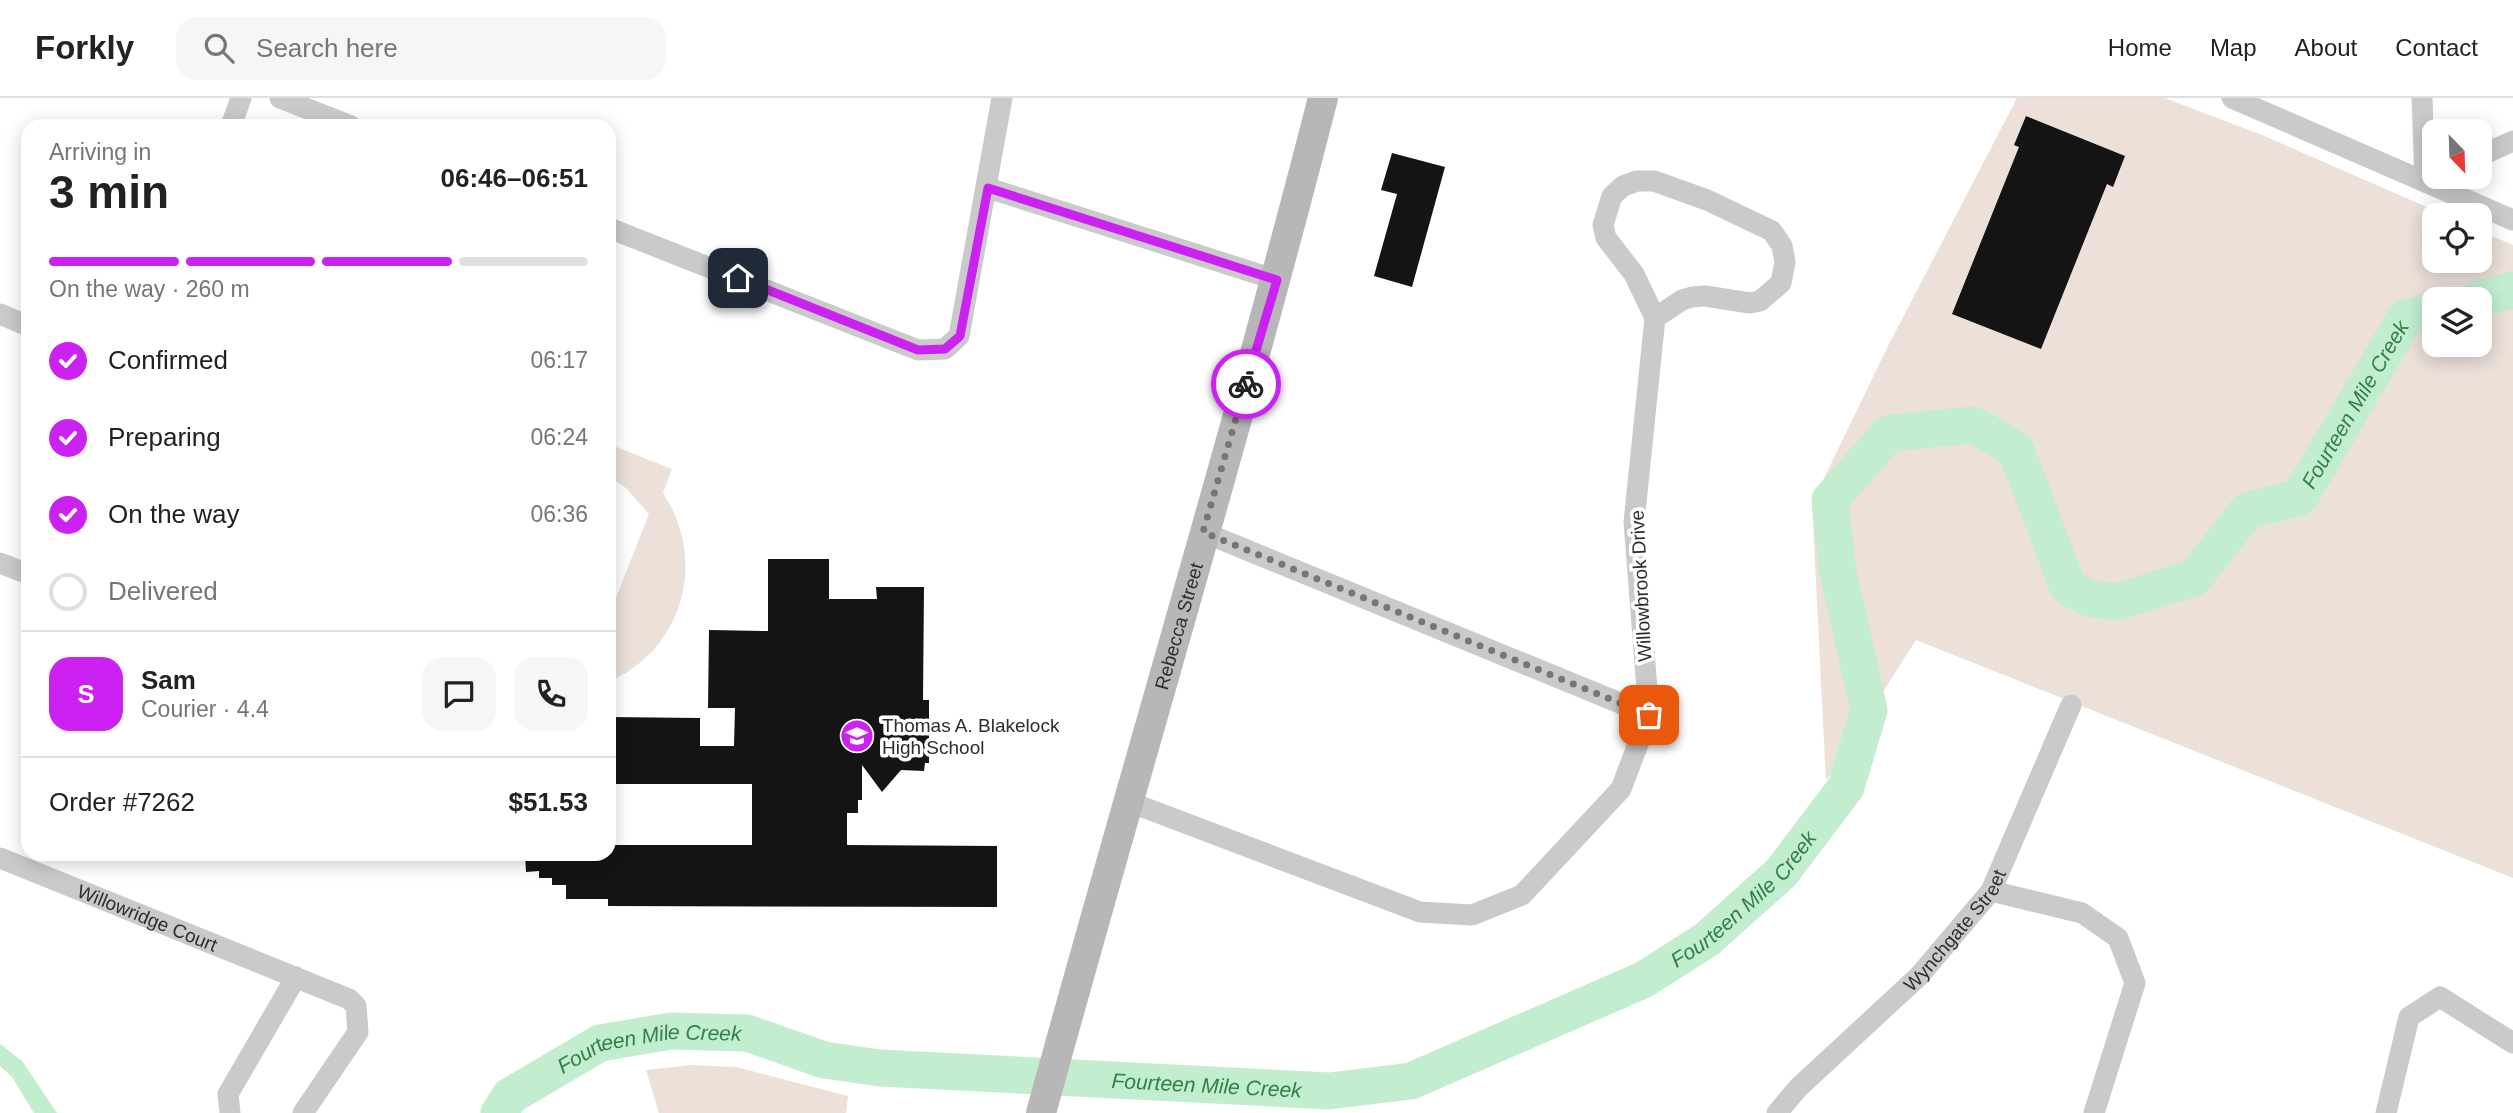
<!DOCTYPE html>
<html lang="en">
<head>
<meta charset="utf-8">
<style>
	body { margin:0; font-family:Helvetica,sans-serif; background:#f6f6f6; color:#222; height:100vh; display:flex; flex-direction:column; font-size:26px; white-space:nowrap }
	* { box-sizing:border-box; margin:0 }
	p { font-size:23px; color:#767676 }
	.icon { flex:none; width:38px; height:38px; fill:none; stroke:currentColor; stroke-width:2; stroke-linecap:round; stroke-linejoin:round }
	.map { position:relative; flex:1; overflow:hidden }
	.panel { position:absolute; left:21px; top:21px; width:595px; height:742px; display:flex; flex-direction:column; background:#fff; border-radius:21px; box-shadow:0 4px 18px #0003 }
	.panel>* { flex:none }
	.needle { width:46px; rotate:157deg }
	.fabs { position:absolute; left:2422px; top:21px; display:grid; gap:14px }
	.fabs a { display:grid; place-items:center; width:70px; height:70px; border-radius:14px; background:#fff; box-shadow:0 4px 18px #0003; font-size:35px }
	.pin { position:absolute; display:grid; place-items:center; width:60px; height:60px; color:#fff; margin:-30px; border-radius:14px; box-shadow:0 4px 10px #0006 }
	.courier { position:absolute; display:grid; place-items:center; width:70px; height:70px; margin:-35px; border:5px solid #cb22f1; border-radius:50%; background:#fff; color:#222; box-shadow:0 2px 9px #0007 }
	.summary em { font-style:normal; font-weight:800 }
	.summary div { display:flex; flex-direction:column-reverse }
	.summary { display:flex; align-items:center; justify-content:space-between; height:119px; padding:0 28px }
	h1 { font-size:46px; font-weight:800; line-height:52px }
	.bar { display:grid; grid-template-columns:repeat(4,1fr); gap:10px 7px; align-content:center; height:84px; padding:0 28px }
	.bar i { height:9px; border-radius:5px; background:#e0e0e0 }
	.bar .on { background:#cb22f1 }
	.bar p { grid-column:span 4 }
	.line { display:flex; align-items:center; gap:18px; padding:0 28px; border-top:2px solid #e0e0e0 }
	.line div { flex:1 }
	.round { display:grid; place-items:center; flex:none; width:74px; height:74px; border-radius:21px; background:#f6f6f6 }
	ol { padding:0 28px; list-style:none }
	li { display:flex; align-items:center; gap:21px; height:77px }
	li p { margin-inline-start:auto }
	li .icon { padding:7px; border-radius:50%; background:#cb22f1; color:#fff; stroke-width:4 }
	li:last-child { color:#767676 }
	li i { width:38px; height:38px; border:4px solid #e0e0e0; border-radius:50% }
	header { display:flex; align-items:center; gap:42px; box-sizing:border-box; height:98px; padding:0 35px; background:#fff; border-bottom:2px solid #e0e0e0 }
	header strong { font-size:33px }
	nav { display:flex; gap:38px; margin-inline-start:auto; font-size:24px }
	.search { width:490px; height:63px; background:#f6f6f6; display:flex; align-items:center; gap:18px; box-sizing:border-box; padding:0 24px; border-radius:21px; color:#767676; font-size:26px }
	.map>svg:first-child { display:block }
	.green { fill:#ece0d9; fill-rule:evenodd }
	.water { fill:#c3edcf }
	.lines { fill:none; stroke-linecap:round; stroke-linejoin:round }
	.river { stroke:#c3edcf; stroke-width:37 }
	.building { fill:#141414 }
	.street { stroke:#cacaca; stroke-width:21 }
	.secondary { stroke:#b7b7b7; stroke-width:30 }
	.done { stroke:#767676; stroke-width:7; stroke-dasharray:0 12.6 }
	.route { stroke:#cb22f1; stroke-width:9 }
	.labels { text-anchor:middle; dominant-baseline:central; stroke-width:7; stroke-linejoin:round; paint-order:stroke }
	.street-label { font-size:19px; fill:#2d2d2d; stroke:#fff }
	.poi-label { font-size:19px; fill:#2d2d2d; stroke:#fff; text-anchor:start }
	.water-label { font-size:21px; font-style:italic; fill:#308047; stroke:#fff }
</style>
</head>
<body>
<header>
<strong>Forkly</strong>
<div class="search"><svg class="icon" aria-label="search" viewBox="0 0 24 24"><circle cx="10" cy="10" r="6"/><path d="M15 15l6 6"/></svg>Search here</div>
<nav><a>Home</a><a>Map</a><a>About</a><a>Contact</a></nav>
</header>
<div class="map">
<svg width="2513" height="1015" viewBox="0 0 2513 1015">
	<rect width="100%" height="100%" fill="#fff"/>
	<g class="green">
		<path d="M2017,0H2165L2262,37L2445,117H2434V163H2480V133L2513,147V780L1916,542L1826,683L1812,405L1887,250ZM2434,201H2480V247H2434Z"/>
		<path d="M609,346L672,371L663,395C708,463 683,551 609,584V517L649,416L626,390L609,379Z"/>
		<polygon points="691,967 736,969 848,998 846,1015 659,1015 646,972"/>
	</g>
	<polygon class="water" points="0,946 22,963 57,1015 34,1015 12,979 0,968"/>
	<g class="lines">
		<g class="river">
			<polyline points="2478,201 2513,192"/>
			<path id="s1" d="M499,1015L510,998L600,945L671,933L747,935L824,962L880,970L1329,993L1411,983L1643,882L1706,842L1781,775L1846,689L1869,612L1837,469L1830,402L1889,335L1974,327L2016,352L2068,489L2088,500L2116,504L2194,480L2247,413L2300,399L2405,220L2434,213"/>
		</g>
	</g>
	<g class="building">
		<polygon points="2026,18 2125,58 2113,89 2107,86 2041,251 1952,216 2019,49 2014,47"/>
		<polygon points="1392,55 1445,69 1412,189 1374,178 1397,96 1381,92"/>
		<polygon points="768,461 829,461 829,501 877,501 876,489 924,489 923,602 929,602 929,665 925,665 924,673 901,672 882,694 862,667 862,702 858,702 858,715 847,715 847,747 997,748 997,809 608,808 608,801 566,801 566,787 552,787 552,780 539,780 539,773 526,774 525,756 609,756 609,747 752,747 752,686 609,686 609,619 700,620 700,648 734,648 735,610 708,610 709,532 768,533"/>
	</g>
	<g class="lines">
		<g class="street">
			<polyline points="280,0 351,28"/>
			<polyline points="2232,0 2513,122"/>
			<polyline points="2422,0 2425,82"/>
			<polyline points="231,28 241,0"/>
			<polyline points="2480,58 2513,43"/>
			<polyline points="988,90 1277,182"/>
			<polyline points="609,130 918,252 945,251 959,238 1002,0"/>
			<polyline points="0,216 28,228"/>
			<polyline points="1203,434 1649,617"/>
			<polyline points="0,465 28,476"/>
			<polyline points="1127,703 1420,814 1472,817 1522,797 1621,691 1649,617 1634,424 1655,220 1634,176 1606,140 1603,127 1612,98 1623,88 1637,83 1654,83 1707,102 1772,133 1782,148 1785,164 1781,185 1760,203 1750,205 1705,198 1692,199 1682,202 1655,220"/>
			<path id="s2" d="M0,760L349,901L356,908L358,934L303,1015"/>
			<polyline points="1991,793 2082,815 2118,840 2135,885 2094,1015"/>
			<polyline points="230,1015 228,996 296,879"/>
			<path id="s3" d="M1777,1015L1798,990L1919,878L1991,793L2071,607"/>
			<polyline points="2386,1015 2409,919 2440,899 2513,945"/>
		</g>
		<path class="secondary" id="s4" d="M1041,1015C1134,676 1236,340 1323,0"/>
	</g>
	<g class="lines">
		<polyline class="done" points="1246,286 1203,434 1649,617"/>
		<polyline class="route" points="738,180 918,252 945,251 960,238 988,90 1277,182 1246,286"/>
	</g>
	<defs>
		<symbol id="school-disc" viewBox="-11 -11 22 22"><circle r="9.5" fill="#cb22f1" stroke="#fff"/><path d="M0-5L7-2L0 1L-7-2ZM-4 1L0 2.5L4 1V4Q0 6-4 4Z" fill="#fff"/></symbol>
	</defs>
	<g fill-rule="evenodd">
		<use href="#school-disc" x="838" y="619" width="38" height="38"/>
	</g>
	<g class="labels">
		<g class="street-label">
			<text transform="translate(1641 488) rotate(-93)">Willowbrook Drive</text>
			<text stroke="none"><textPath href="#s4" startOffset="506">Rebecca Street</textPath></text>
			<text stroke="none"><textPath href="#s2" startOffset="159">Willowridge Court</textPath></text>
			<text stroke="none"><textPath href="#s3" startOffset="256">Wynchgate Street</textPath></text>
		</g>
		<g class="poi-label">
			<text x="882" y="627">Thomas A. Blakelock<tspan x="882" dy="22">High School</tspan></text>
		</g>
		<g class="water-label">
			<text stroke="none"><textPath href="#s1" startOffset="2524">Fourteen Mile Creek</textPath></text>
			<text stroke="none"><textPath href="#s1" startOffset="1326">Fourteen Mile Creek</textPath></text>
			<text stroke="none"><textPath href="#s1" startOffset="172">Fourteen Mile Creek</textPath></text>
			<text stroke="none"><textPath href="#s1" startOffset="738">Fourteen Mile Creek</textPath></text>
		</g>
	</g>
</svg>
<div class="fabs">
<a><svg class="needle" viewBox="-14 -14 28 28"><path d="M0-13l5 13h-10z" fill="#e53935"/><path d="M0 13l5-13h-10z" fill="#767676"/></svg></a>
<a><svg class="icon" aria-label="locate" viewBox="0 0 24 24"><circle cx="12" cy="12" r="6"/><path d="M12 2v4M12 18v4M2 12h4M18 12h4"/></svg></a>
<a><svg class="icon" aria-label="layers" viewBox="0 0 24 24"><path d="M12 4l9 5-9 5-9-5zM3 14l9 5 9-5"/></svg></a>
</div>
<div class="pin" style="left:1649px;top:617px;background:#ea580c"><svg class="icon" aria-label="bag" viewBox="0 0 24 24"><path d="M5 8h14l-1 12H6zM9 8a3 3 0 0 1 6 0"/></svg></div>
<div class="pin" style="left:738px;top:180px;background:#1f2937"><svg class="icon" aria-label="home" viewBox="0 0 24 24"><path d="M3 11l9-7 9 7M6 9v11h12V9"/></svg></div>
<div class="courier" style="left:1246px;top:286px"><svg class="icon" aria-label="bike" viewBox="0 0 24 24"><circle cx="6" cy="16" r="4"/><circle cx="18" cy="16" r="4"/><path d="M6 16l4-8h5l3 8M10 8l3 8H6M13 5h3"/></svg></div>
<section class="panel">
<div class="summary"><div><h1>3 min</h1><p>Arriving in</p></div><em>06:46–06:51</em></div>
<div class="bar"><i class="on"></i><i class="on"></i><i class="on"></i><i></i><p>On the way · 260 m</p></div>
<ol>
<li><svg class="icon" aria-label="check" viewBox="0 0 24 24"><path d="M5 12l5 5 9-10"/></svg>Confirmed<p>06:17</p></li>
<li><svg class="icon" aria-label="check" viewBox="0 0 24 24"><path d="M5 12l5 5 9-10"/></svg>Preparing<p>06:24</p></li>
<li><svg class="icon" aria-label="check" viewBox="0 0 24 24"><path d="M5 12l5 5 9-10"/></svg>On the way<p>06:36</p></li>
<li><i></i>Delivered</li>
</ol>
<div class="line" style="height:126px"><b class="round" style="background:#cb22f1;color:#fff">S</b><div><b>Sam</b><p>Courier · 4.4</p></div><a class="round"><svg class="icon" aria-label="chat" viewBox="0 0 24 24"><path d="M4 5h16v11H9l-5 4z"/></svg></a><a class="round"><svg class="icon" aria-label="phone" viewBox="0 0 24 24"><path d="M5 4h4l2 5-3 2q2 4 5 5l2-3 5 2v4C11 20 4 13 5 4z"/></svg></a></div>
<div class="line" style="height:91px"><div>Order #7262</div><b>$51.53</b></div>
</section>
</div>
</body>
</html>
